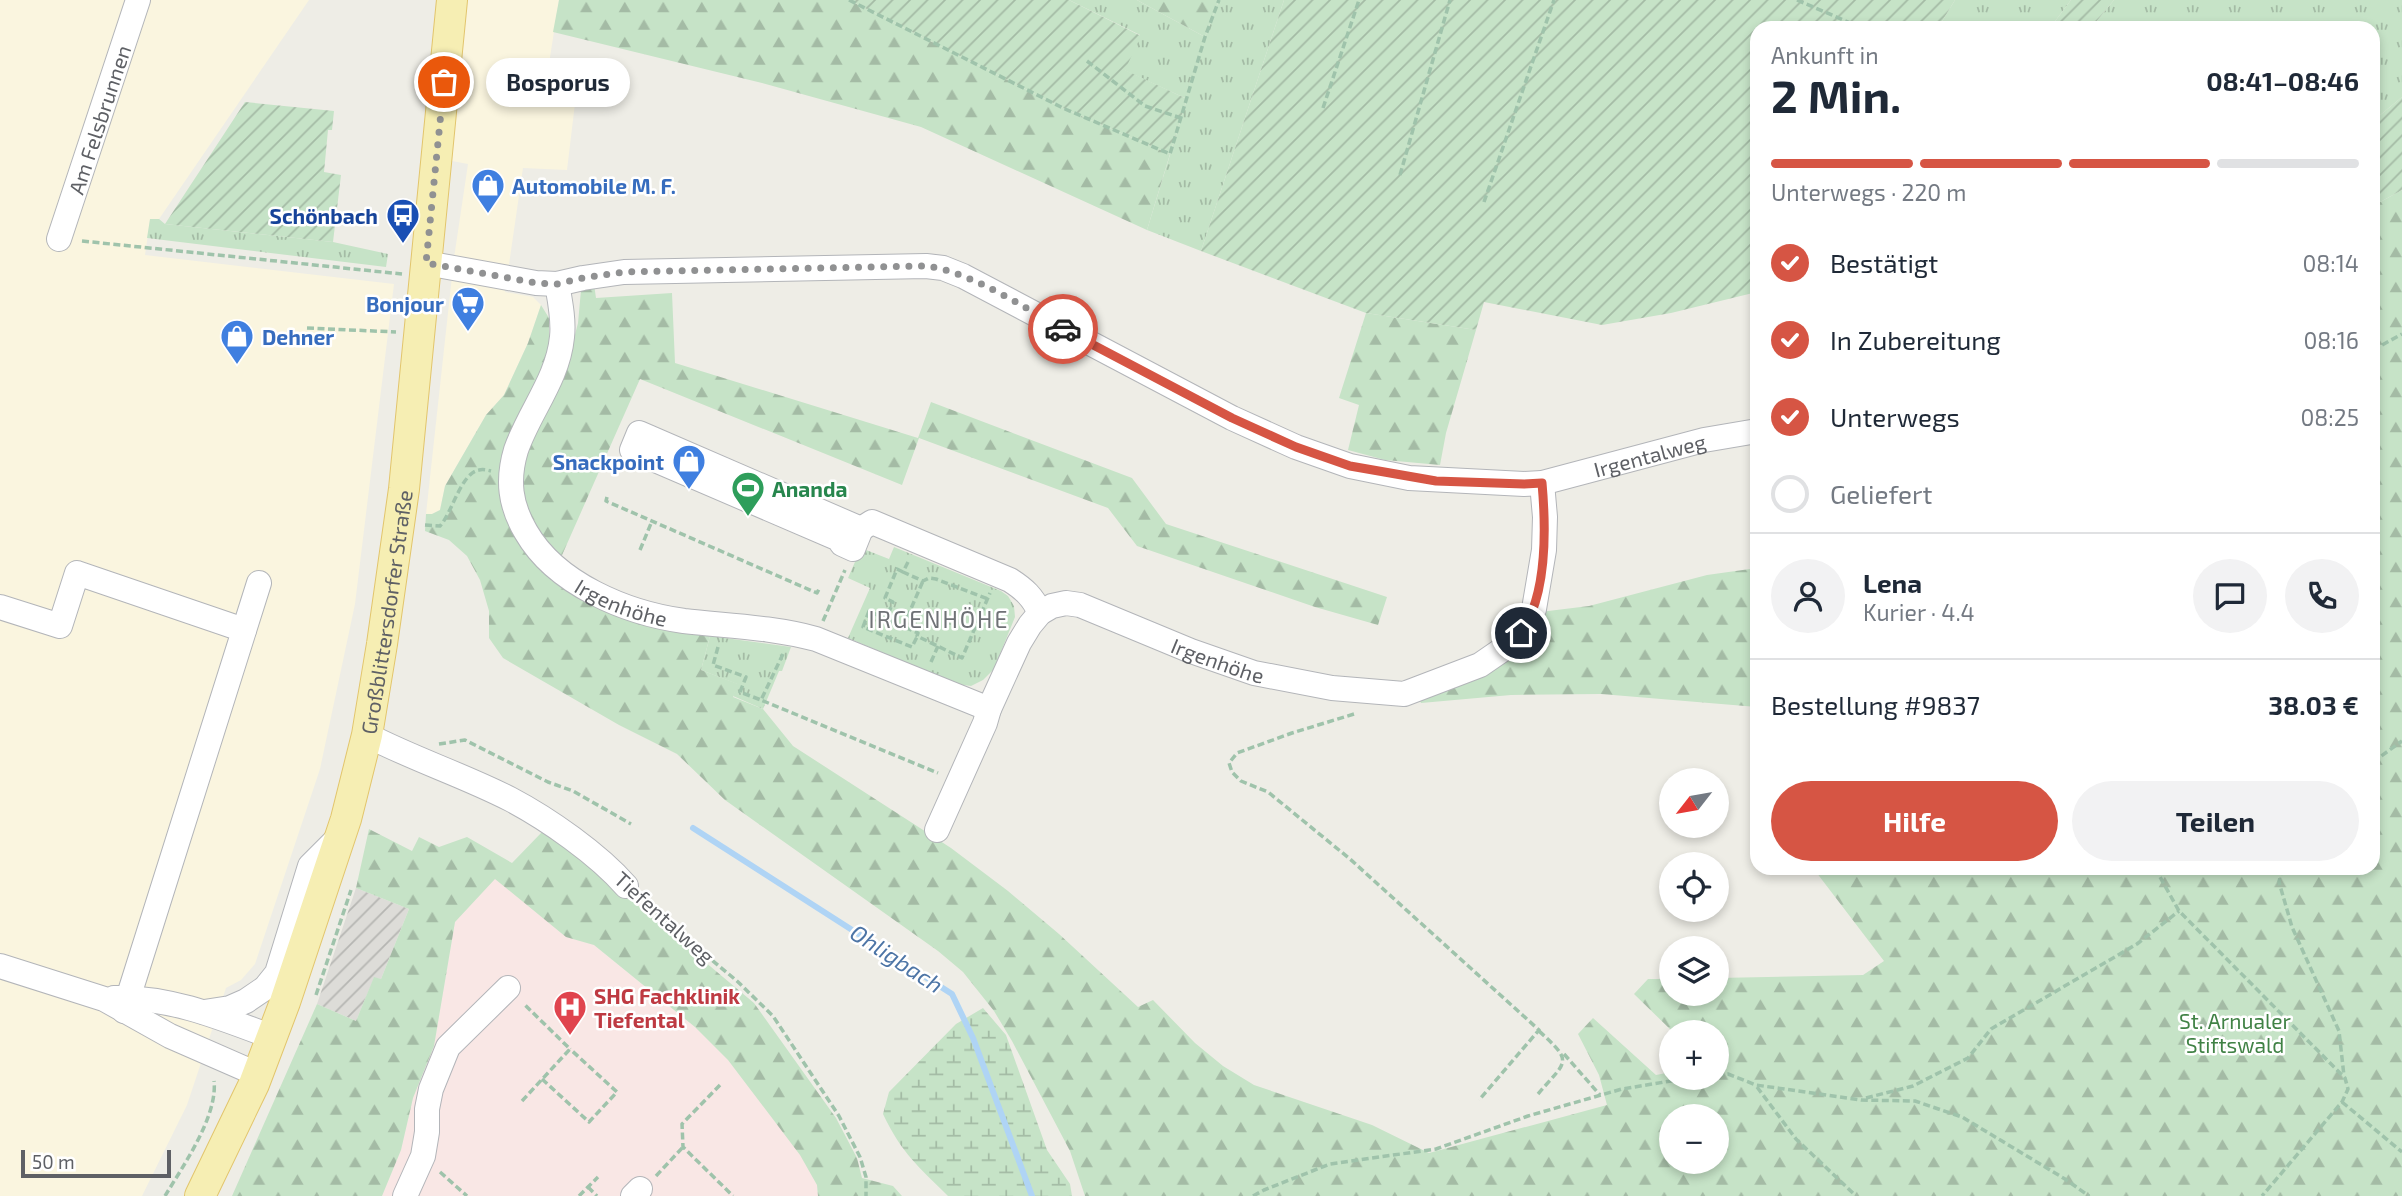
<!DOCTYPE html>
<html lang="de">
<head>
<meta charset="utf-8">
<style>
	body { margin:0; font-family:"Exo 2",sans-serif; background:#f2f2f3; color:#1f2937; height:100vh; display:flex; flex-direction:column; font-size:26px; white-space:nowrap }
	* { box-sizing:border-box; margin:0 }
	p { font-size:23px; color:#747a83 }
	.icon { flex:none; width:38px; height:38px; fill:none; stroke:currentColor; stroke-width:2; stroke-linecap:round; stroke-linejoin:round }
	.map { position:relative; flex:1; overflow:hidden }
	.drawer { position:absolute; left:1750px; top:21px; width:630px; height:854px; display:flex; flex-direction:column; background:#fff; border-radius:21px; box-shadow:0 4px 10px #0003 }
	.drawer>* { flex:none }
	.needle { width:46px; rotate:239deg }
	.tools { position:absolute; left:1659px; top:768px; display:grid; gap:14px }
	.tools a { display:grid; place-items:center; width:70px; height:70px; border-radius:50%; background:#fff; box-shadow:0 4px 10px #0003; font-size:35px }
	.scale { position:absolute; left:21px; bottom:18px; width:150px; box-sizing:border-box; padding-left:7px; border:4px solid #5e6065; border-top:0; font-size:19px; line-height:24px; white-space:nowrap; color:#5e6065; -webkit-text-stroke:5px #fff; paint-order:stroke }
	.pin { position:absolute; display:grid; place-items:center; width:60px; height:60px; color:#fff; margin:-30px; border:4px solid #fff; border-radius:50%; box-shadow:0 2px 7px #0007 }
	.courier { position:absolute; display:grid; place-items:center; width:70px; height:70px; margin:-35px; border:5px solid #d65544; border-radius:50%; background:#fff; color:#222; box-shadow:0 2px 9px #0007 }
	.bubble { position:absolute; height:49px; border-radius:24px; background:#fff; box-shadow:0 4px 10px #0003; font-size:23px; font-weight:700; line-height:49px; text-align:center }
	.overview em { font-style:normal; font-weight:700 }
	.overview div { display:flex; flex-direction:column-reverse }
	.overview { display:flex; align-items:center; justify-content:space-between; height:119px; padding:0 21px }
	h1 { font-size:46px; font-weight:700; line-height:52px }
	.bar { display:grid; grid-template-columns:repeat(4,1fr); gap:10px 7px; align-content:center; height:84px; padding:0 21px }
	.bar i { height:9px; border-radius:5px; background:#e0e1e3 }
	.bar .active { background:#d65544 }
	.bar p { grid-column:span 4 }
	.line { display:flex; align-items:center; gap:18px; padding:0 21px; border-top:2px solid #e0e1e3 }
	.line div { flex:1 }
	.round { display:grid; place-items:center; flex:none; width:74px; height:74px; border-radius:37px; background:#f2f2f3 }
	ol { padding:0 21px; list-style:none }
	li { display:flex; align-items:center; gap:21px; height:77px }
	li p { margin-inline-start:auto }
	li .icon { padding:7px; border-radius:50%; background:#d65544; color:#fff; stroke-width:4 }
	li:last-child { color:#747a83 }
	li i { width:38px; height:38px; border:4px solid #e0e1e3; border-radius:50% }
	.cta { display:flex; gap:14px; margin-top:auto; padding:14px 21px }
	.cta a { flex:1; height:80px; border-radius:42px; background:#d65544; color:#fff; font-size:28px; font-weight:700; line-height:80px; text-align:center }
	.cta a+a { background:#f2f2f3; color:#1f2937 }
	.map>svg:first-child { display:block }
	.commercial { fill:#faf5df }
	.industrial { fill:url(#industrial-furrows) }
	.medical { fill:#f9e7e5 }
	.grass { fill:url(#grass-tufts) }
	.forest { fill:url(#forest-firs); fill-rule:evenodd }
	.wetland { fill:url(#wetland-marsh) }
	.garden { fill:url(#garden-furrows) }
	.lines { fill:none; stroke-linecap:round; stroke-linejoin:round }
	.stream { stroke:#afd4f5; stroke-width:6 }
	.minor-casing { stroke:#b3b5b9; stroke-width:26 }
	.major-casing { stroke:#e2c56c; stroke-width:32 }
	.path { stroke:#9fc3ab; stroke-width:3.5; stroke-dasharray:7 3.5; stroke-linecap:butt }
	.minor { stroke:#fff; stroke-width:24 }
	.major { stroke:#f6eeb3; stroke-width:30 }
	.done { stroke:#909192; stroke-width:7; stroke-dasharray:0 12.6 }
	.route { stroke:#d65544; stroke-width:9 }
	.labels { text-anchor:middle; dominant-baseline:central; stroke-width:5; stroke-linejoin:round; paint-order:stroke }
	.street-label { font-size:21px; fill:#5e6065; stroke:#fff }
	.shop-label { font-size:21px; font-weight:bold; fill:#366cbe; stroke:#fff; text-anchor:start }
	.transit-label { font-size:21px; font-weight:bold; fill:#164399; stroke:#fff; text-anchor:end }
	.leisure-label { font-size:21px; font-weight:bold; fill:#27864d; stroke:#fff; text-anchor:start }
	.health-label { font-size:21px; font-weight:bold; fill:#be3a42; stroke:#fff; text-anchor:start }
	.park-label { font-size:21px; fill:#408245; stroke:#fff }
	.neighbourhood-label { font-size:23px; letter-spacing:2px; fill:#6f7276; stroke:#fff }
	.water-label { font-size:23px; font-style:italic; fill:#4d75a6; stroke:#fff }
</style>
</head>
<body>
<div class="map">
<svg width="2402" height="1196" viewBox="0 0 2402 1196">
	<defs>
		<pattern id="industrial-furrows" width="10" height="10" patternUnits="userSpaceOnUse" patternTransform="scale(1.75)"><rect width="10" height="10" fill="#dddcd8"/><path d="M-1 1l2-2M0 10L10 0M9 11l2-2" fill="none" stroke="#b6b6b3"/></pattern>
		<pattern id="grass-tufts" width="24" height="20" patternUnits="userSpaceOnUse" patternTransform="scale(1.75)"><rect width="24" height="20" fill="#c6e3c7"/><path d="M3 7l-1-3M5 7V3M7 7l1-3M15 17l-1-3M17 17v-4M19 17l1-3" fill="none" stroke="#a4bba5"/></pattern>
		<pattern id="forest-firs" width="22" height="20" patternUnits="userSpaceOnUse" patternTransform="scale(1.75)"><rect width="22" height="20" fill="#c6e3c7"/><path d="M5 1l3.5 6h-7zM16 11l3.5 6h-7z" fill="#a4bba5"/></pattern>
		<pattern id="wetland-marsh" width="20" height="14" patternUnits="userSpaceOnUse" patternTransform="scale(1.75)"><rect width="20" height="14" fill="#c6e3c7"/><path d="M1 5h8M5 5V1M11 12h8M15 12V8" fill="none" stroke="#a4bba5"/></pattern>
		<pattern id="garden-furrows" width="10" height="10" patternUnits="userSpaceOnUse" patternTransform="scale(1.75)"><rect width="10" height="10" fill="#c6e3c7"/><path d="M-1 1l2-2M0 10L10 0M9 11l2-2" fill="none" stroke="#a4bba5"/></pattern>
	</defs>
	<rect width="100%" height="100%" fill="#eeede6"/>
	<g class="commercial">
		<polygon points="0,0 309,0 159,219 150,220 145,255 394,284 355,604 320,769 255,964 241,980 226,988 187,1105 142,1196 0,1196"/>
		<polygon points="452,0 559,0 545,89 576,95 567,170 523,168 505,292 533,297 541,305 528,343 504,395 486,415 445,486 440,510 432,514 426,514 454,258 468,164 436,158"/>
	</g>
	<polygon class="industrial" points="356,888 409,909 381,979 374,978 356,1021 317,1004"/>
	<polygon class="medical" points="495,878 566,937 594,945 695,1027 728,1060 801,1155 817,1185 818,1196 382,1196 401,1150 413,1098 434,1046 455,922"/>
	<g class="grass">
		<polygon points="1069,0 1137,0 1205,37 1219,0 1284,0 1201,251 1147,230 1187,99 1124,70 1140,35"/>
		<polygon points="1955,0 2071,0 2050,28 1938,28"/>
		<polygon points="2114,0 2402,0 2402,97 2373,121 2373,28 2091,28"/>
		<polygon points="150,219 159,219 165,224 333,242 388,254 386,267 147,238"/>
		<polygon points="894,547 1001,591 1008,596 1014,606 1015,617 994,669 983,680 971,686 956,684 848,638 870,588 848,578 861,548 889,559"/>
		<polygon points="710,636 791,647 782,671 779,671 763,709 733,696 737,684 701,670"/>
	</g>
	<g class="forest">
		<polygon points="559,0 849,0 1065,109 1170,154 1147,230 921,127 762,83 553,32"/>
		<polygon points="1137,0 1219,0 1205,37"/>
		<path d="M2402,190V1196H1085L1070,1151L1012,1041L994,1011L963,972L938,951L725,800L677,754L619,725L503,658L489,638V611L480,580L467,556L449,540L425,531L426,514H432L440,510L445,486L486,415L504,395L528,343L541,305L549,318V341L572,346L578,323L581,290L594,284L596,298L672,293L675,363L918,438L931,402L1132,478L1166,524L1387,597L1378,625L1315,607L1137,546L1108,508L919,438L902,485L640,379L551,580C599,611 655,631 710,636L701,670L738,684L733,697L763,709L793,746L951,848L1008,891L1059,934L1138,1007L1153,1000L1195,1043L1223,1066L1254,1085L1372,1125L1429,1153L1607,1105L1599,1075L1578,1034L1593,1018L1656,1075L1671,1072V1078H1717V1032H1673L1634,994L1648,979H1671V994H1717V978L1863,975L1884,961L1813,868H2373V206ZM1671,1116H1717V1162H1671Z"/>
		<polygon points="1366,313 1476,330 1446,433 1440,465 1385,460 1348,450 1359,405 1339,398"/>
		<polygon points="1757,568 1757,707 1601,694 1511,695 1421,703 1417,694 1540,612 1589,606 1707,575"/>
		<polygon points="369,829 412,851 419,837 439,847 467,837 512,863 543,831 593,868 754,1003 836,1118 857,1158 862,1178 893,1186 902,1196 818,1196 817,1185 800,1155 728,1060 695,1027 594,945 566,937 495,879 455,922 434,1046 413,1098 401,1150 382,1196 232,1196 317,1004 356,1021 374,977 381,979 409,909 356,888"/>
	</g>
	<path class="wetland" d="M983,1008L1006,1035L1047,1150L1070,1184L1072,1196H948C918,1166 902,1154 883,1114L889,1092L956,1024Z"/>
	<g class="garden">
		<polygon points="849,0 1069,0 1141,36 1125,70 1187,99 1170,154 1065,109"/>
		<polygon points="1284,0 1955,0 1938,28 1757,28 1757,292 1671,313 1602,325 1484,302 1476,330 1366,313 1201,251"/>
		<polygon points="2071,0 2114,0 2091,28 2050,28"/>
		<polygon points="2402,97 2402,190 2373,206 2373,121"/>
		<polygon points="245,102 334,111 332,130 328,130 324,172 341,175 333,242 165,224"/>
	</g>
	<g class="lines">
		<polyline class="stream" points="693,828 952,994 973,1038 1032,1196"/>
		<defs>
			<g id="minor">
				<path id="s1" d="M59,239L138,0"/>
				<path id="s2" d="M426,263L536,283L557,284L583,278L624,272L926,266L943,268L963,276L1232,418L1296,447L1350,466L1409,478L1524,484L1542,483L1704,440L1757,431"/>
				<path id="s3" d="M557,284C560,301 564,320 562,337C558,379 529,412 516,450C507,480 510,505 526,532C556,584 626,613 684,621C728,626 772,627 816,639L989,709"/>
				<polygon points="639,433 861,529 853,549 842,544 839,539 632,450"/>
				<path d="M861,529L872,522L1010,580C1024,589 1033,597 1040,613"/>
				<polyline points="0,607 60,626 77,573 244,630"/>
				<path d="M367,735C413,759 463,775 510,799C548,819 598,854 626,886"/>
				<path id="s4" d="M937,830L985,723L989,709L1019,643L1030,625L1040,613L1052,606L1066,603L1080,605L1191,651L1254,673L1332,688L1404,694L1480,665L1512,643L1528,623L1534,609L1544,550L1545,517L1542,483"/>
				<polyline points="0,966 104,999 170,1036 257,1074"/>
				<path d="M114,998C168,996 222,1018 272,1037"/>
				<polyline points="124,1011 259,583"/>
				<polyline points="204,1012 230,1008 246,1001 265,988 277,973 310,866 340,836"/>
				<polyline points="405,1196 423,1156 427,1132 427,1109 431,1089 448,1047 508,988"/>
				<polyline points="633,1196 640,1189"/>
			</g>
			<g id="major">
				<path id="s5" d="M200,1196L254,1084L285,1002L346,819L367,735L382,644L404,489L452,0"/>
			</g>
		</defs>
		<use href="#minor" class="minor-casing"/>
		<use href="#major" class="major-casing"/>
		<g class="path">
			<polyline points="849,0 1065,109 1170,154 1205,37 1219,0"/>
			<polyline points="1797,0 1862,28"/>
			<polyline points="1087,61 1145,106 1181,118"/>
			<polyline points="1323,108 1359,0"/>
			<polyline points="1400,175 1450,0"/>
			<polyline points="1484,202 1554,0"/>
			<polyline points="82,241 402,274"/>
			<polyline points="307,328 396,332"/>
			<polyline points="2373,350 2402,334"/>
			<polyline points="607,497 606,501 817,593 820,587"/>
			<path d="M425,525L440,526C452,513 461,473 479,470C483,469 487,470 491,471"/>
			<polyline points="640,550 652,521"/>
			<polyline points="908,562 903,572 923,581 929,578 936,579 988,599"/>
			<polyline points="903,572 897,569 885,598 893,602 886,619 869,611 863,627 912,647 917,637"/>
			<polyline points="886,619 918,633 917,636 962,658 990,593"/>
			<polyline points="823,621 845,570"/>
			<polyline points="903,627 923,581"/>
			<polyline points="718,647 713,665 746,677 740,692 761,700"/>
			<polyline points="783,654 761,700 938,773"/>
			<polyline points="931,662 938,646"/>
			<polyline points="1354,714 1292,733 1237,753 1229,763 1232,772 1241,781 1268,792 1350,859 1539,1030 1479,1100"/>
			<polyline points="439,744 465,740 548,782 573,791 631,824"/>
			<polyline points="2373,762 2402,741"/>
			<polyline points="2155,868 2179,911 2345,1078 2348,1089 2342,1102 2262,1196"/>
			<polyline points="2282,868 2279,882 2292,927 2339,1031 2344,1076"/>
			<polyline points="640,900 737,981 773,1016 839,1116 860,1157 866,1177 866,1196"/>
			<polyline points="316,995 351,890"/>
			<polyline points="1564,1054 1600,1095"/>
			<polyline points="1717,1075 1728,1074 1756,1085 1861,1100 1915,1101 1962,1117 2065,1179 2089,1196"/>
			<polyline points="542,1079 589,1122 617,1092 570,1049"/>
			<polyline points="720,1085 682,1124 683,1147 733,1196"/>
			<polyline points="1757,1087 1796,1139 1856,1196"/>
			<path d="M1538,1094C1567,1060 1574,1063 1539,1031"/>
			<polyline points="1866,1098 1913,1086 1968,1058 1991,1029 2137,944 2179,911"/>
			<polyline points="522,1101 570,1049 524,1004"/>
			<polyline points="2342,1102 2402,1152"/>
			<polyline points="440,1172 467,1196"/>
			<polyline points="656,1176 683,1147"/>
			<polyline points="588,1187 597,1196"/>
			<path d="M165,1196C183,1166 218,1116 214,1081"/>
			<polyline points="579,1196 598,1177"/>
			<polyline points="1253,1196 1264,1190 1330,1164 1436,1149 1528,1116 1622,1089 1689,1078"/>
		</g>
		<use href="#minor" class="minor"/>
		<use href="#major" class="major"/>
	</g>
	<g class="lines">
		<path class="done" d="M444,82L426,263L536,283L557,284L583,278L624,272L926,266C971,272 1023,307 1063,329"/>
		<path class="route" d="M1063,329L1232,418L1296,447L1350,466L1436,481L1524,484L1542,483C1546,528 1548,594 1521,633"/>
	</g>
	<defs>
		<symbol id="shop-pin" viewBox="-11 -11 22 30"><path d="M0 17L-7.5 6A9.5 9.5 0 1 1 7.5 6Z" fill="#3f7fe0" stroke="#fff"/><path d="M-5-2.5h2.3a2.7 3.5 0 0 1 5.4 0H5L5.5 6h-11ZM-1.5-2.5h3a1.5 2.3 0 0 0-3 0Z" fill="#fff"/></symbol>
		<symbol id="bus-pin" viewBox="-11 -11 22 30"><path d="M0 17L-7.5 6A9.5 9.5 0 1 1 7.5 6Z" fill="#1a4fb4" stroke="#fff"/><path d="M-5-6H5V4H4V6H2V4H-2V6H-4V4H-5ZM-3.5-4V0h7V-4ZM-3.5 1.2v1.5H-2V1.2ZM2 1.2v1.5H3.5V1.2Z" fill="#fff"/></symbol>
		<symbol id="supermarket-pin" viewBox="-11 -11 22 30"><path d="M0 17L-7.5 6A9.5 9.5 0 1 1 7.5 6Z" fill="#3f7fe0" stroke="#fff"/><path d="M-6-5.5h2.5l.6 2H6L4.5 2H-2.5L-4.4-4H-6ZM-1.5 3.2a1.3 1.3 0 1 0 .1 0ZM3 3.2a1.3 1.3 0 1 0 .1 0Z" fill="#fff"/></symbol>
		<symbol id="stadium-pin" viewBox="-11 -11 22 30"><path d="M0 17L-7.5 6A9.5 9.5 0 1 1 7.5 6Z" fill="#2e9e5b" stroke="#fff"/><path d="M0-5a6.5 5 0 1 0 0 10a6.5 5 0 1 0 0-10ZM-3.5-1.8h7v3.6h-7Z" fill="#fff"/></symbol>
		<symbol id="hospital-pin" viewBox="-11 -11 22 30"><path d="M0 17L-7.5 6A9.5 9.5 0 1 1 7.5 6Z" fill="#e0444e" stroke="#fff"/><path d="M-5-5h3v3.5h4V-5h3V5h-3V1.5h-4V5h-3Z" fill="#fff"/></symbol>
	</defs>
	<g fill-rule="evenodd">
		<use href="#shop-pin" x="469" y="166" width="38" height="52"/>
		<use href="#bus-pin" x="384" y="196" width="38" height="52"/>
		<use href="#supermarket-pin" x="449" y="284" width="38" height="52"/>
		<use href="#shop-pin" x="218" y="317" width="38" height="52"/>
		<use href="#shop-pin" x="670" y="442" width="38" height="52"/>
		<use href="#stadium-pin" x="729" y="469" width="38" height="52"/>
		<use href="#hospital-pin" x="551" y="988" width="38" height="52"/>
	</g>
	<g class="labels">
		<g class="street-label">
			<text stroke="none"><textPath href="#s1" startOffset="126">Am Felsbrunnen</textPath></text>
			<text stroke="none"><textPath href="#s2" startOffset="1278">Irgentalweg</textPath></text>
			<text stroke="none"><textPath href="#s3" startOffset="383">Irgenhöhe</textPath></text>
			<text stroke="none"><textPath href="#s5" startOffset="616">Großblittersdorfer Straße</textPath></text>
			<text stroke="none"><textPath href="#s4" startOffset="432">Irgenhöhe</textPath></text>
			<text transform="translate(665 917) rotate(42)">Tiefentalweg</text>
		</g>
		<g class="shop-label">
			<text x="512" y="185">Automobile M. F.</text>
			<text x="444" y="303" text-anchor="end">Bonjour</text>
			<text x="262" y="336">Dehner</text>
			<text x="664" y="461" text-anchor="end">Snackpoint</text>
		</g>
		<g class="transit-label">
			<text x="378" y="215">Schönbach</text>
		</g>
		<g class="leisure-label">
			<text x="772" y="488">Ananda</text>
		</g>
		<g class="health-label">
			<text x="594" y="995">SHG Fachklinik<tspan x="594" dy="24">Tiefental</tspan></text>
		</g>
		<g class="park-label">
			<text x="2235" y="1020">St. Arnualer<tspan x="2235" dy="24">Stiftswald</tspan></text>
		</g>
		<g class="neighbourhood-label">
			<text x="939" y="619">IRGENHÖHE</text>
		</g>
		<g class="water-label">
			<text transform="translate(897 958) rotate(33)">Ohligbach</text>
		</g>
	</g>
</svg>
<div class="tools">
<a><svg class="needle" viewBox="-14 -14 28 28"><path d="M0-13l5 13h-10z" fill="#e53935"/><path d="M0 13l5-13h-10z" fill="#747a83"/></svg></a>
<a><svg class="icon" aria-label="locate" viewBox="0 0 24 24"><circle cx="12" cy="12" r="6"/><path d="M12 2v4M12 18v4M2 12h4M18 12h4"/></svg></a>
<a><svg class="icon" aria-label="layers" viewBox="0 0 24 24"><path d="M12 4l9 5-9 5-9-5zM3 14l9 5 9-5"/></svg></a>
<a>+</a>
<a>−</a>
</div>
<div class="scale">50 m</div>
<div class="pin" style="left:444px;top:82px;background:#ea580c"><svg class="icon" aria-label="bag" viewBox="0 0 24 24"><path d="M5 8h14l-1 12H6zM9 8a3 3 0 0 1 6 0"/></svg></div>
<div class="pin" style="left:1521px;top:633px;background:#1f2937"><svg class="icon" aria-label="home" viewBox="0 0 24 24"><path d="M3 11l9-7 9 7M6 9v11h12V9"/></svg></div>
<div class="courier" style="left:1063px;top:329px"><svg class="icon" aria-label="car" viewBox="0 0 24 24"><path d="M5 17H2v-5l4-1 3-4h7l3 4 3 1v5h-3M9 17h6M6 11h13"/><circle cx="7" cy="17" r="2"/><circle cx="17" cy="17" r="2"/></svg></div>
<div class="bubble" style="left:486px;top:58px;width:144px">Bosporus</div>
<section class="drawer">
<div class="overview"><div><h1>2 Min.</h1><p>Ankunft in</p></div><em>08:41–08:46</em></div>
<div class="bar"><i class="active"></i><i class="active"></i><i class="active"></i><i></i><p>Unterwegs · 220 m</p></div>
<ol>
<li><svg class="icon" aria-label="check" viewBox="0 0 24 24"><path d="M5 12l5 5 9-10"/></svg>Bestätigt<p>08:14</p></li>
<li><svg class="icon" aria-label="check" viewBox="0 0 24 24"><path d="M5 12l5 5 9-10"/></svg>In Zubereitung<p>08:16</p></li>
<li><svg class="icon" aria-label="check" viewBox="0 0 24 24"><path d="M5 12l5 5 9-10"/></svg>Unterwegs<p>08:25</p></li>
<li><i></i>Geliefert</li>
</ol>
<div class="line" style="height:126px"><a class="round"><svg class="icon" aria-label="person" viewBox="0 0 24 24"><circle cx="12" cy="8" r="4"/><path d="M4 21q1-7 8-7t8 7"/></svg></a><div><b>Lena</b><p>Kurier · 4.4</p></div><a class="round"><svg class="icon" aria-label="chat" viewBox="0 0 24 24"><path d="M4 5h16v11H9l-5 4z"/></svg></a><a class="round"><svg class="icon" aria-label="phone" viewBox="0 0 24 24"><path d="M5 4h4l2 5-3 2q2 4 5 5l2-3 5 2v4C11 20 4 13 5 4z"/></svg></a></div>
<div class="line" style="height:91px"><div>Bestellung #9837</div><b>38.03 €</b></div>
<div class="cta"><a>Hilfe</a><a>Teilen</a></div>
</section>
</div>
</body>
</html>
